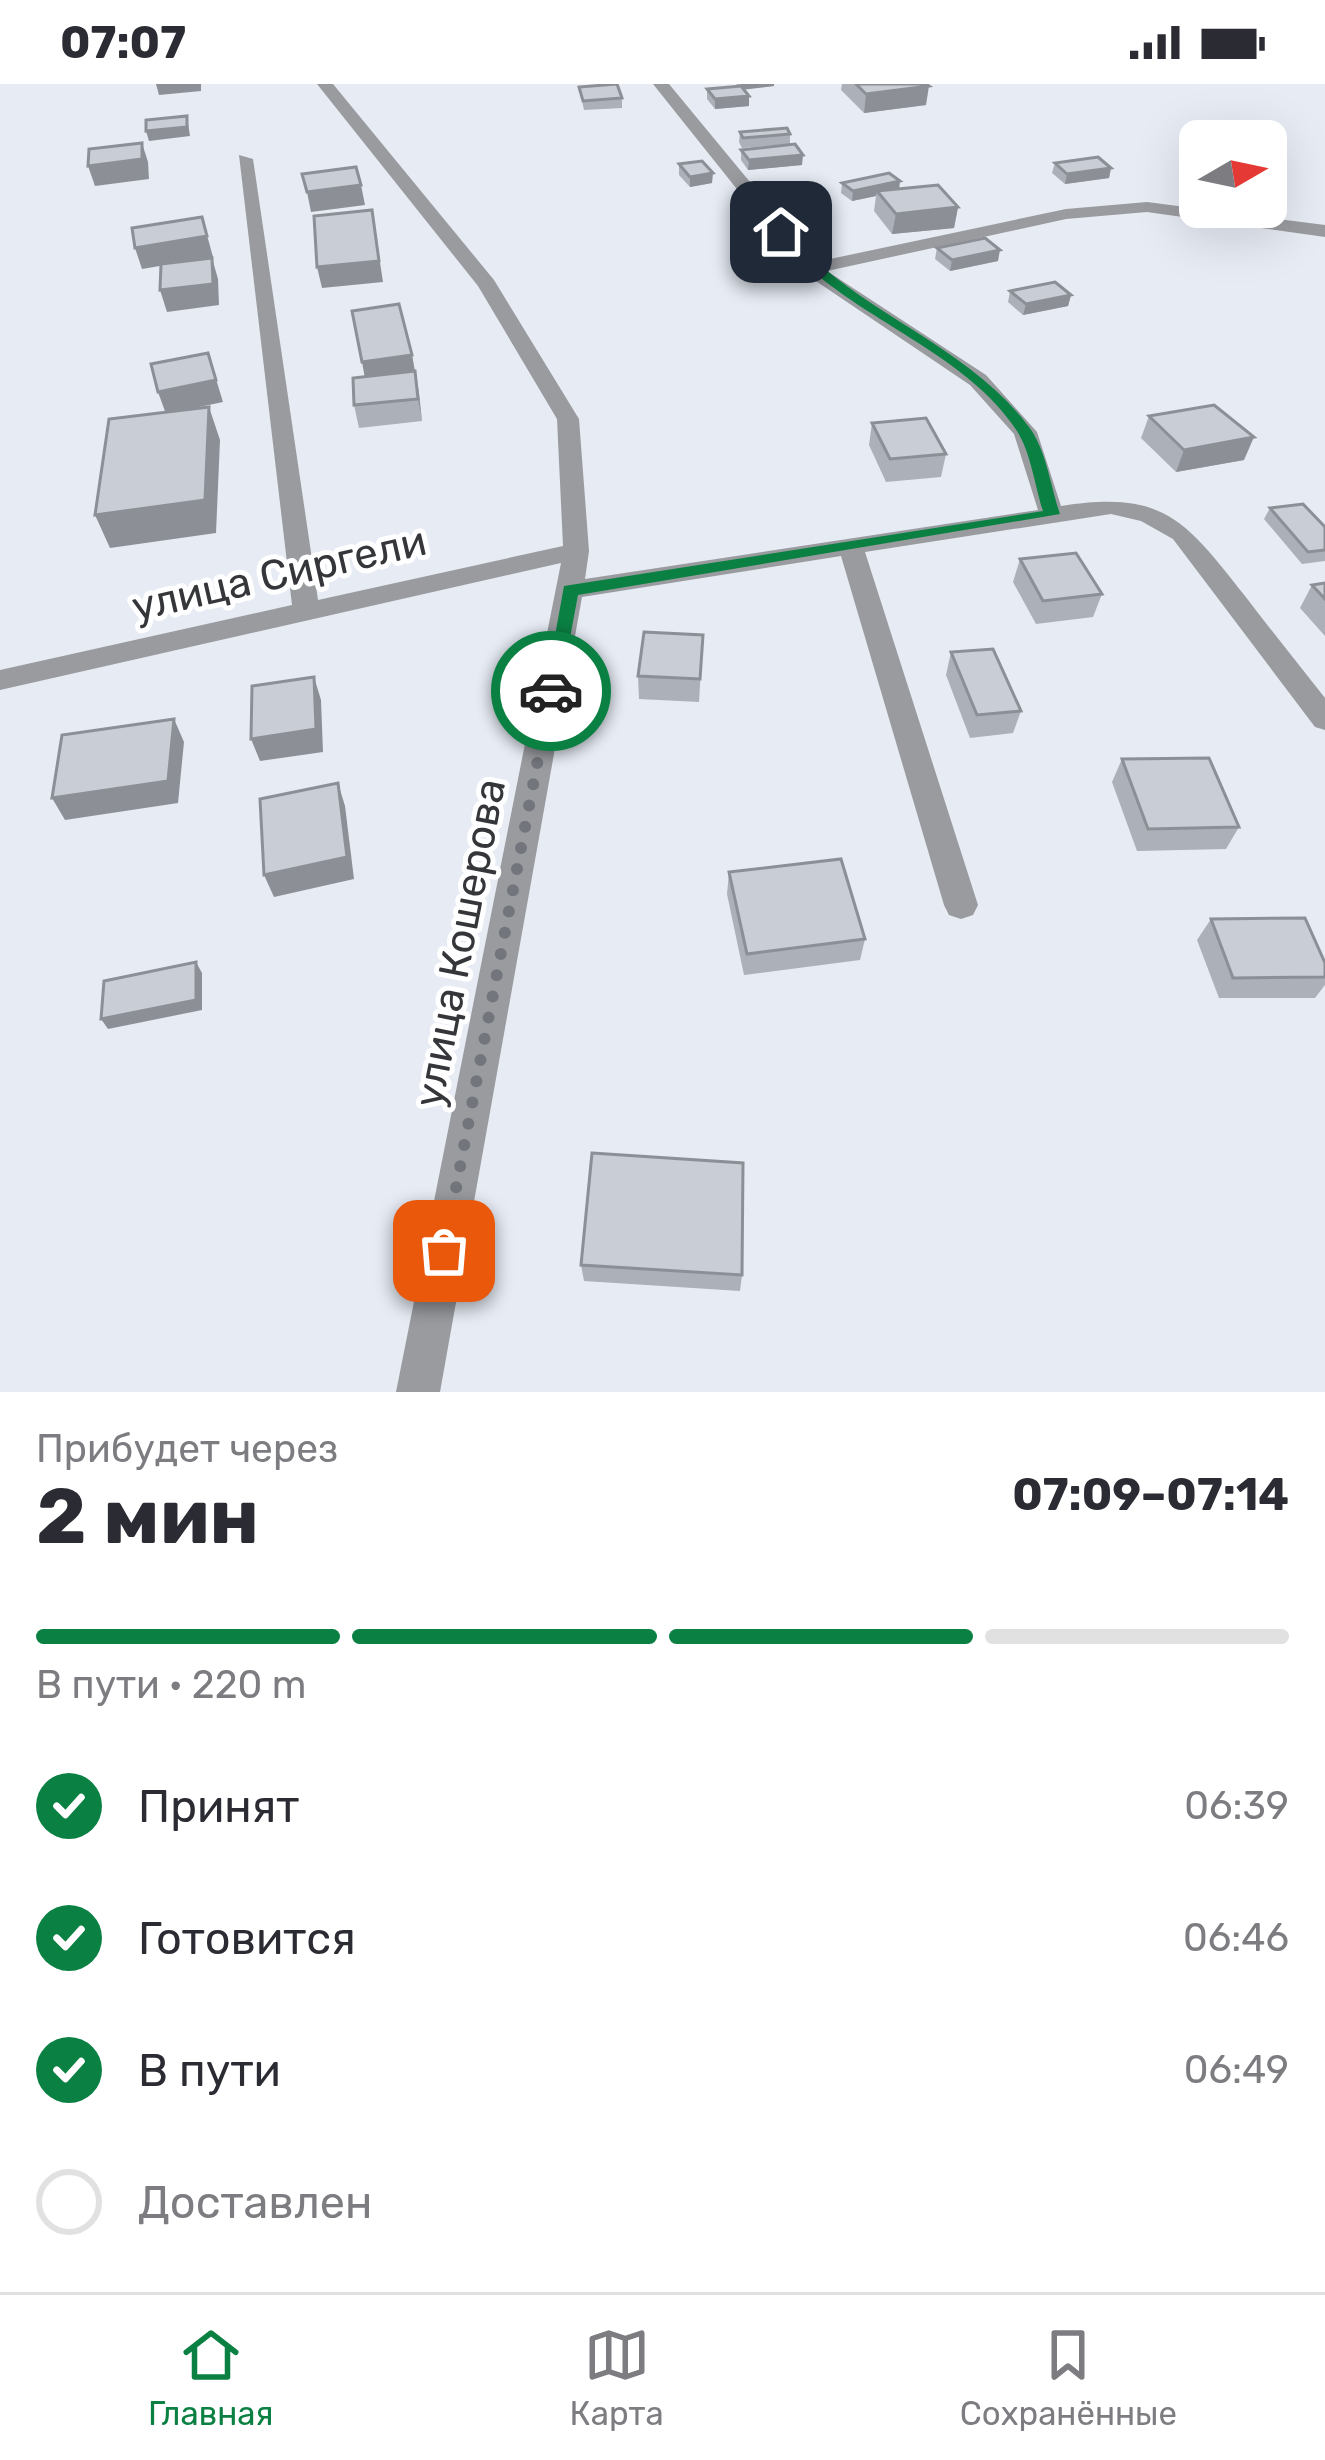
<!DOCTYPE html>
<html lang="ru">
<head>
<meta charset="utf-8">
<style>
	body { margin:0; font-family:Rubik,sans-serif; background:#f2f2f3; color:#2b2b33; height:100vh; display:flex; flex-direction:column; font-size:45px; white-space:nowrap }
	* { box-sizing:border-box; margin:0 }
	p { font-size:39px; color:#7c7c81 }
	.icon { flex:none; width:66px; height:66px; fill:none; stroke:currentColor; stroke-width:2; stroke-linecap:round; stroke-linejoin:round }
	.map { position:relative; height:1308px; overflow:hidden }
	.details { display:flex; flex-direction:column; background:#fff; flex:1 }
	.details>* { flex:none }
	.needle { width:78px; rotate:81deg }
	.fabs { position:absolute; left:1179px; top:36px; display:grid; gap:24px }
	.fabs a { display:grid; place-items:center; width:108px; height:108px; border-radius:18px; background:#fff; box-shadow:0 12px 48px #0002; font-size:60px }
	.pin { position:absolute; display:grid; place-items:center; width:102px; height:102px; color:#fff; margin:-51px; border-radius:24px; box-shadow:0 6px 18px #0006 }
	.courier { position:absolute; display:grid; place-items:center; width:120px; height:120px; margin:-60px; border:9px solid #0b8043; border-radius:50%; background:#fff; color:#222; box-shadow:0 3px 15px #0007 }
	.head em { font-style:normal; font-weight:700 }
	.head div { display:flex; flex-direction:column-reverse }
	.head { display:flex; align-items:center; justify-content:space-between; height:204px; padding:0 36px }
	h1 { font-size:78px; font-weight:700; line-height:90px }
	.bar { display:grid; grid-template-columns:repeat(4,1fr); gap:18px 12px; align-content:center; height:144px; padding:0 36px }
	.bar i { height:15px; border-radius:9px; background:#e1e1e2 }
	.bar .selected { background:#0b8043 }
	.bar p { grid-column:span 4 }
	ol { padding:0 36px; list-style:none }
	li { display:flex; align-items:center; gap:36px; height:132px }
	li p { margin-inline-start:auto }
	li .icon { padding:12px; border-radius:50%; background:#0b8043; color:#fff; stroke-width:4 }
	li:last-child { color:#7c7c81 }
	li i { width:66px; height:66px; border:6px solid #e1e1e2; border-radius:50% }
	.status { display:flex; justify-content:space-between; align-items:center; height:84px; padding:0 60px; background:#fff; direction:ltr }
	.status svg { height:33px; fill:currentColor }
	.tab-bar { display:flex; justify-content:space-around; align-items:center; height:168px; border-top:3px solid #e1e1e2; background:#fff; font-size:33px; color:#7c7c81 }
	.tab-bar a { display:grid; justify-items:center; gap:6px }
	.tab-bar .selected { color:#0b8043 }
	.map>svg:first-child { display:block }
	.lines { fill:none; stroke-linecap:round; stroke-linejoin:round }
	.minor { fill:#999b9f; fill-rule:evenodd }
	.wall { fill:#acb0b8 }
	.shaded-wall { fill:#8c9096 }
	.building { fill:#c8cdd6; stroke:#8c9096; stroke-width:3 }
	.route { fill:#0b8043 }
	.done { stroke:#72757b; stroke-width:12; stroke-dasharray:0 21.6 }
	.labels { text-anchor:middle; dominant-baseline:central; stroke-width:10; stroke-linejoin:round; paint-order:stroke }
	.street-label { font-size:42px; fill:#34363a; stroke:#fff }
</style>
</head>
<body>
<div class="status"><b>07:07</b><svg viewBox="0 0 49 12"><path d="M0 12V9h3v3zM5 12V6h3v6zM10 12V3h3v9zM15 12V0h3v12zM26 1h20v11H26zM47 4h2v5h-2z"/></svg></div>
<div class="map">
<svg width="1325" height="1308" viewBox="0 0 1325 1308">
	<rect width="100%" height="100%" fill="#e6ebf4"/>
	<g class="lines">
		<path class="minor" d="M317,0H333L494,196L579,335L589,467L585,495L1038,426L1014,350L970,301L804,189L653,0H669L816,178L1066,125L1147,118L1325,141V153L1147,128L1066,135L827,187L986,291L1037,348L1061,422C1164,406 1185,436 1245,512C1271,546 1298,580 1325,614V646L1315,643L1173,455L1141,437L1111,430L865,468L978,821L973,831L961,835L949,831L944,821L841,472L582,513L440,1308H396L561,479L0,606V586L292,521L239,71L253,75L318,516L563,462L557,335L478,202Z"/>
	</g>
	<g class="wall">
		<polygon points="736,0 774,0 774,2 744,5 749,12 749,22 715,25 707,15 707,5 738,2"/>
		<polygon points="842,0 926,0 926,21 864,29 841,6"/>
		<polygon points="579,3 622,14 622,24 584,26"/>
		<polygon points="740,48 790,50 790,60 742,64 739,58"/>
		<polygon points="741,66 802,81 748,86 741,76"/>
		<polygon points="1055,79 1111,84 1109,94 1065,100 1052,89"/>
		<polygon points="679,80 712,99 690,103 679,91"/>
		<polygon points="842,99 899,105 958,123 954,144 892,150 874,127 876,112 852,117 841,109"/>
		<polygon points="774,109 816,110 815,120 787,128 773,119"/>
		<polygon points="937,164 998,177 950,187 935,175"/>
		<polygon points="1010,207 1071,211 1068,222 1023,231 1008,218"/>
		<polygon points="412,271 422,337 359,344 354,321 365,293"/>
		<polygon points="1149,332 1244,376 1176,388 1141,354"/>
		<polygon points="872,339 946,370 941,393 886,398 869,361"/>
		<polygon points="1270,424 1325,443 1325,477 1302,480 1264,435"/>
		<polygon points="1020,475 1102,510 1093,533 1036,540 1013,498"/>
		<polygon points="1325,499 1325,552 1300,524 1312,501"/>
		<polygon points="703,551 699,618 639,615 638,592"/>
		<polygon points="951,568 1021,627 1013,649 970,654 946,591"/>
		<polygon points="1122,675 1239,743 1226,765 1137,767 1112,698"/>
		<polygon points="729,788 865,855 860,876 744,891 727,810"/>
		<polygon points="1211,835 1325,879 1325,901 1315,914 1219,914 1197,856"/>
		<polygon points="581,1181 742,1191 740,1207 584,1197"/>
	</g>
	<g class="shaded-wall">
		<polygon points="156,0 201,0 201,7 159,11"/>
		<polygon points="741,0 774,0 774,2 741,6"/>
		<polygon points="929,2 926,21 864,29 866,10"/>
		<polygon points="749,12 749,22 715,25 715,15"/>
		<polygon points="187,32 190,52 149,57 146,47"/>
		<polygon points="142,59 148,78 149,95 95,102 88,82"/>
		<polygon points="803,71 802,81 748,86 749,76"/>
		<polygon points="1111,84 1109,94 1065,100 1067,90"/>
		<polygon points="713,89 712,99 690,103 690,93"/>
		<polygon points="900,97 899,107 877,107 876,112 852,117 853,107"/>
		<polygon points="361,101 365,121 311,128 307,108"/>
		<polygon points="816,110 815,120 787,128 788,118"/>
		<polygon points="958,123 954,144 892,150 896,130"/>
		<polygon points="372,126 383,198 322,204 317,183"/>
		<polygon points="202,133 213,173 142,185 135,164"/>
		<polygon points="1000,166 998,177 950,187 952,176"/>
		<polygon points="212,174 218,195 219,221 167,228 160,206"/>
		<polygon points="1071,211 1068,222 1023,231 1026,220"/>
		<polygon points="208,269 223,318 166,330 158,308"/>
		<polygon points="412,271 419,309 422,337 418,315 366,300 362,278"/>
		<polygon points="209,323 220,356 216,449 110,464 95,431"/>
		<polygon points="1254,353 1244,376 1176,388 1184,366"/>
		<polygon points="314,593 321,616 323,668 260,677 251,655"/>
		<polygon points="174,635 184,658 178,719 65,736 52,714"/>
		<polygon points="338,699 345,722 354,795 274,813 264,791"/>
		<polygon points="196,878 202,889 202,926 108,945 101,935"/>
	</g>
	<g class="building">
		<polygon points="617,0 622,14 583,17 579,3"/>
		<polygon points="856,0 926,0 929,2 866,10"/>
		<polygon points="741,2 749,12 715,15 707,5"/>
		<polygon points="187,32 187,43 146,47 146,36"/>
		<polygon points="787,44 790,50 743,54 740,48"/>
		<polygon points="142,59 142,75 88,82 89,65"/>
		<polygon points="795,60 803,71 749,76 741,66"/>
		<polygon points="1098,73 1111,84 1067,90 1055,79"/>
		<polygon points="702,77 713,89 690,93 679,80"/>
		<polygon points="356,83 361,101 307,108 302,90"/>
		<polygon points="889,89 900,97 853,107 842,99"/>
		<polygon points="802,101 816,110 788,118 774,109"/>
		<polygon points="938,101 958,123 896,130 877,107"/>
		<polygon points="372,126 379,177 317,183 314,132"/>
		<polygon points="202,133 207,152 135,164 132,144"/>
		<polygon points="985,154 1000,166 952,176 937,164"/>
		<polygon points="212,174 213,200 160,206 161,180"/>
		<polygon points="1055,198 1071,211 1026,220 1010,207"/>
		<polygon points="399,220 412,271 362,278 352,227"/>
		<polygon points="208,269 216,296 158,308 151,280"/>
		<polygon points="415,287 418,315 354,321 353,294"/>
		<polygon points="1214,321 1254,353 1184,366 1149,332"/>
		<polygon points="209,323 205,416 95,431 109,335"/>
		<polygon points="926,334 946,370 890,375 872,339"/>
		<polygon points="1303,420 1325,443 1325,466 1308,468 1270,424"/>
		<polygon points="1076,469 1102,510 1043,517 1020,475"/>
		<polygon points="1325,499 1325,515 1312,501"/>
		<polygon points="644,548 703,551 700,595 638,592"/>
		<polygon points="993,565 1021,627 977,631 951,568"/>
		<polygon points="314,593 316,645 251,655 252,602"/>
		<polygon points="174,635 168,697 52,714 62,651"/>
		<polygon points="1209,674 1239,743 1148,745 1122,675"/>
		<polygon points="338,699 347,773 264,791 260,715"/>
		<polygon points="841,775 865,855 747,870 729,788"/>
		<polygon points="1305,834 1325,879 1325,893 1233,894 1211,835"/>
		<polygon points="196,878 196,916 101,935 104,897"/>
		<polygon points="592,1069 743,1079 742,1191 581,1181"/>
	</g>
	<path class="route" d="M785,145C852,228 965,257 1029,343C1046,365 1051,404 1060,430L578,511L560,607L544,612L564,502L1043,427C1035,403 1031,369 1017,347C961,261 839,232 775,148Z"/>
	<g class="lines">
		<polyline class="done" points="444,1167 551,607"/>
	</g>
	<g class="labels">
		<g class="street-label">
			<text transform="translate(279 490) rotate(-13)">улица Сиргели</text>
			<text transform="translate(460 859) rotate(-79)">улица Кошерова</text>
		</g>
	</g>
</svg>
<div class="fabs">
<a><svg class="needle" viewBox="-14 -14 28 28"><path d="M0-13l5 13h-10z" fill="#e53935"/><path d="M0 13l5-13h-10z" fill="#7c7c81"/></svg></a>
</div>
<div class="pin" style="left:444px;top:1167px;background:#ea580c"><svg class="icon" aria-label="bag" viewBox="0 0 24 24"><path d="M5 8h14l-1 12H6zM9 8a3 3 0 0 1 6 0"/></svg></div>
<div class="pin" style="left:781px;top:148px;background:#1f2937"><svg class="icon" aria-label="home" viewBox="0 0 24 24"><path d="M3 11l9-7 9 7M6 9v11h12V9"/></svg></div>
<div class="courier" style="left:551px;top:607px"><svg class="icon" aria-label="car" viewBox="0 0 24 24"><path d="M5 17H2v-5l4-1 3-4h7l3 4 3 1v5h-3M9 17h6M6 11h13"/><circle cx="7" cy="17" r="2"/><circle cx="17" cy="17" r="2"/></svg></div>
</div>
<section class="details">
<div class="head"><div><h1>2 мин</h1><p>Прибудет через</p></div><em>07:09–07:14</em></div>
<div class="bar"><i class="selected"></i><i class="selected"></i><i class="selected"></i><i></i><p>В пути · 220 m</p></div>
<ol>
<li><svg class="icon" aria-label="check" viewBox="0 0 24 24"><path d="M5 12l5 5 9-10"/></svg>Принят<p>06:39</p></li>
<li><svg class="icon" aria-label="check" viewBox="0 0 24 24"><path d="M5 12l5 5 9-10"/></svg>Готовится<p>06:46</p></li>
<li><svg class="icon" aria-label="check" viewBox="0 0 24 24"><path d="M5 12l5 5 9-10"/></svg>В пути<p>06:49</p></li>
<li><i></i>Доставлен</li>
</ol>
</section>
<nav class="tab-bar">
<a class="selected"><svg class="icon" aria-label="home" viewBox="0 0 24 24"><path d="M3 11l9-7 9 7M6 9v11h12V9"/></svg>Главная</a>
<a><svg class="icon" aria-label="map" viewBox="0 0 24 24"><path d="M3 6l6-2 6 2 6-2v14l-6 2-6-2-6 2zM9 4v14M15 6v14"/></svg>Карта</a>
<a><svg class="icon" aria-label="saved" viewBox="0 0 24 24"><path d="M7 4h10v16l-5-4-5 4z"/></svg>Сохранённые</a>
</nav>
</body>
</html>
